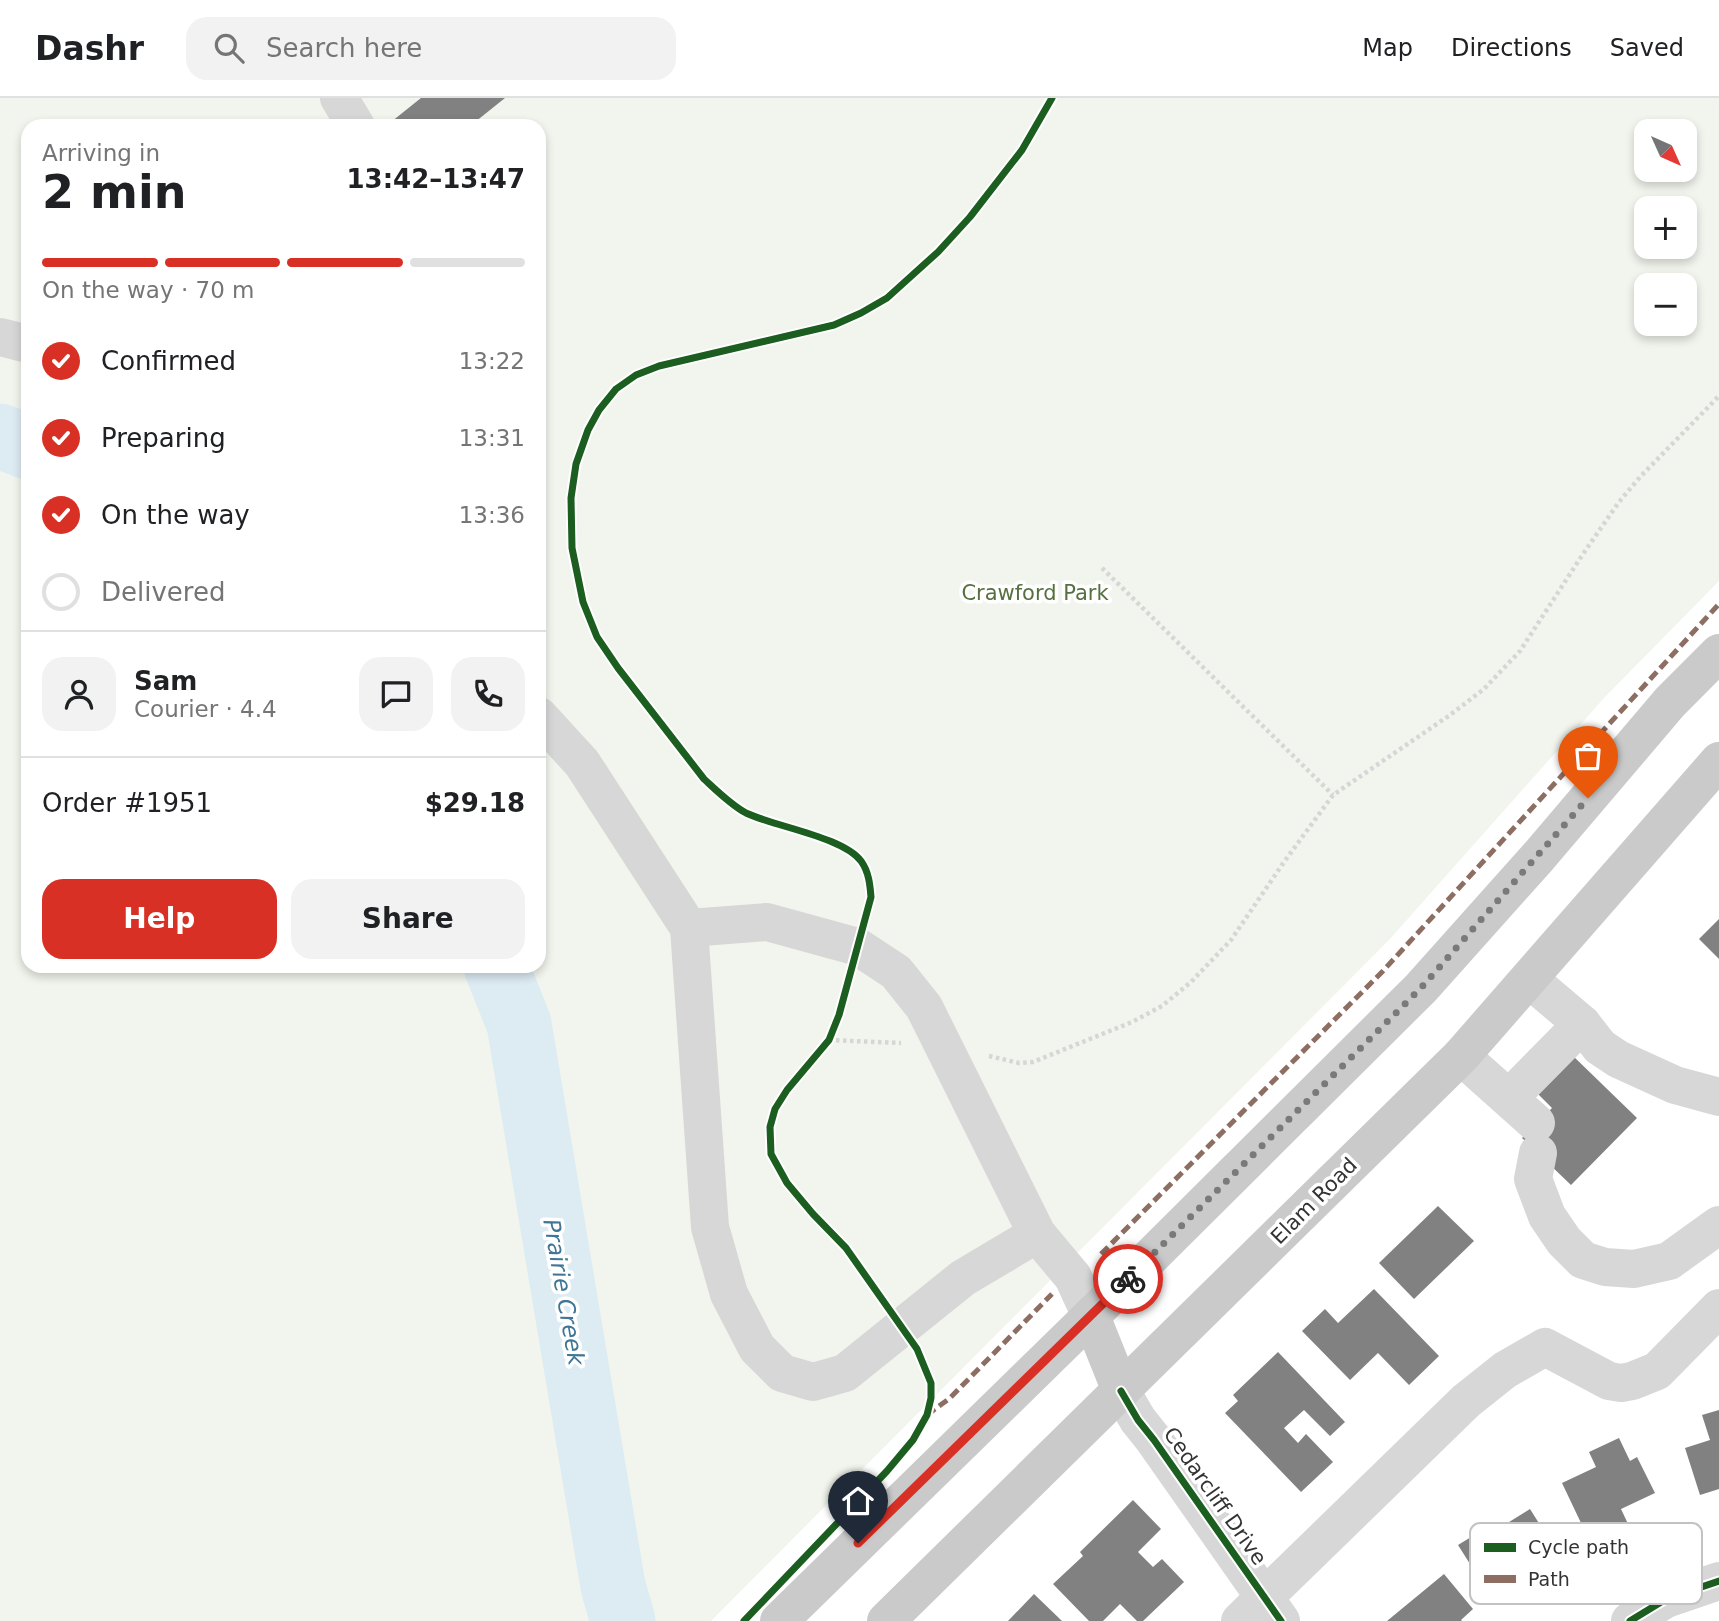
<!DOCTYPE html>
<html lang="en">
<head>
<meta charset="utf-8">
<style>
	body { margin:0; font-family:"DejaVu Sans",sans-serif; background:#f2f2f2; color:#202124; height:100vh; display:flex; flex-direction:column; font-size:26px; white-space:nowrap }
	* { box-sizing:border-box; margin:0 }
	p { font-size:23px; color:#757577 }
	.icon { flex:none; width:38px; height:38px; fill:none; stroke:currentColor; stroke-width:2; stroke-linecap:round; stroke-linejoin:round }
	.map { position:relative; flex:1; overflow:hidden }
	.panel { position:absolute; left:21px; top:21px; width:525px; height:854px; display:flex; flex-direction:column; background:#fff; border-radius:21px; box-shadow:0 4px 10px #0003 }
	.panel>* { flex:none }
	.needle { width:46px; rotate:135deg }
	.buttons { position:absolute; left:1634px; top:21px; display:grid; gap:14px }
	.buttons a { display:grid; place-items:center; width:63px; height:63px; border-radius:14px; background:#fff; box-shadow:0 4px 10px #0003; font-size:35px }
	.pin { position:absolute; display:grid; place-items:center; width:60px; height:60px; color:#fff; margin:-72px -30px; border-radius:50% 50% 50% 0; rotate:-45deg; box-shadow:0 0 7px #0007 }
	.pin .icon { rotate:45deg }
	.courier { position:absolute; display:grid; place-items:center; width:70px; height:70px; margin:-35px; border:5px solid #d93025; border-radius:50%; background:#fff; color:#222; box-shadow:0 2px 9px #0007 }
	.summary em { font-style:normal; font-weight:800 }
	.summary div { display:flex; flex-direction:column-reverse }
	.summary { display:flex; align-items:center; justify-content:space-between; height:119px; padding:0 21px }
	h1 { font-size:46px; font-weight:800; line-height:52px }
	.bar { display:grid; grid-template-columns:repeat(4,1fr); gap:10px 7px; align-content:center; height:84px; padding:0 21px }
	.bar i { height:9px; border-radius:5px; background:#e0e0e0 }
	.bar .selected { background:#d93025 }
	.bar p { grid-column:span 4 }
	.line { display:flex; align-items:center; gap:18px; padding:0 21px; border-top:2px solid #e0e0e0 }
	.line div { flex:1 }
	.round { display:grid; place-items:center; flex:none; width:74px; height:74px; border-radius:21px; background:#f2f2f2 }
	ol { padding:0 21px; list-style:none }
	li { display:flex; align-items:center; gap:21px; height:77px }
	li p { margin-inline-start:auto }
	li .icon { padding:7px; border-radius:50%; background:#d93025; color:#fff; stroke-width:4 }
	li:last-child { color:#757577 }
	li i { width:38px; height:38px; border:4px solid #e0e0e0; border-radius:50% }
	.cta { display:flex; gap:14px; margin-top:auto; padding:14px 21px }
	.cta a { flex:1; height:80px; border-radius:21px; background:#d93025; color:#fff; font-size:28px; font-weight:800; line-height:80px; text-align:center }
	.cta a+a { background:#f2f2f2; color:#202124 }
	header { display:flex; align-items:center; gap:42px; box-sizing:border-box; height:98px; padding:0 35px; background:#fff; border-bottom:2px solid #e0e0e0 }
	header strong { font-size:33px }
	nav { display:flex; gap:38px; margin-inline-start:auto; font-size:24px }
	.search { width:490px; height:63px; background:#f2f2f2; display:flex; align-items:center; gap:18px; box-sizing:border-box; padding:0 24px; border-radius:21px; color:#757577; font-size:26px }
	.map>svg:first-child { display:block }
	.green { fill:#f1f5ed; fill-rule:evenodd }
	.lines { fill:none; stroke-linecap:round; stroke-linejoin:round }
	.river { stroke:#ddebf3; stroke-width:65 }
	.building { fill:#818181 }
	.path { stroke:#d6d6d6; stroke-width:4.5; stroke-dasharray:3.5 3.5; stroke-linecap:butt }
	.minor { stroke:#d7d7d7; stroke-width:38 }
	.major { stroke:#cacaca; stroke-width:38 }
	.quiet { stroke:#8d6e63; stroke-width:5; stroke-dasharray:10 5; stroke-linecap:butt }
	.cycleway-casing { stroke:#fff; stroke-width:11 }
	.cycleway { stroke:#1b5e20; stroke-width:7 }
	.done { stroke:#7a7a7a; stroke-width:7; stroke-dasharray:0 12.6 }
	.route { stroke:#d93025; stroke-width:9 }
	.labels { text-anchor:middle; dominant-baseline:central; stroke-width:7; stroke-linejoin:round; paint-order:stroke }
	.park-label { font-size:21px; fill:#56703f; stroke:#fff }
	.street-label { font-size:21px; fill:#333; stroke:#fff }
	.water-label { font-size:23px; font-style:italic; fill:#3f7597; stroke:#fff }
	.key { fill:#fff; stroke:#c2c2c2; stroke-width:2 }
	.key-label { font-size:19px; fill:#333 }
</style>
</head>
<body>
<header>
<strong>Dashr</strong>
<div class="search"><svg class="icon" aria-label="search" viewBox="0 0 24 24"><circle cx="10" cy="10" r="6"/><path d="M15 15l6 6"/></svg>Search here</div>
<nav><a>Map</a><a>Directions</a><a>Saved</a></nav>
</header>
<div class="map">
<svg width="1719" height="1523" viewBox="0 0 1719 1523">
	<rect width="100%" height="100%" fill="#fff"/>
	<path class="green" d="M0,0H1719V483L1604,600L1389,842L711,1523H0ZM28,28H539V868H28ZM1647,33H1685V72H1647ZM1647,110H1685V149H1647ZM1647,187H1685V226H1647Z"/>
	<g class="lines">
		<g class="river">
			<polyline points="0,338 28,349"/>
			<polyline points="496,868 519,926 613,1488 623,1523"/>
		</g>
	</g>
	<g class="building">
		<polygon points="421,0 505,0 470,28 386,28"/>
		<polygon points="1719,821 1719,861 1699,841"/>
		<polygon points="1571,956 1637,1020 1571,1087 1522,1040 1552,1010 1535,993"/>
		<polygon points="1438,1108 1474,1143 1414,1201 1379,1165"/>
		<polygon points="1374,1191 1439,1258 1409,1287 1378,1255 1350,1282 1302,1233 1325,1211 1338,1225"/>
		<polygon points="1278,1254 1345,1324 1330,1338 1304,1312 1284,1330 1298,1345 1306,1336 1333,1364 1301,1394 1225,1315 1238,1303 1233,1297"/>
		<polygon points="1719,1312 1719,1391 1700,1397 1685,1350 1710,1342 1702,1317"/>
		<polygon points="1619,1340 1630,1363 1637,1359 1655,1395 1621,1411 1629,1428 1591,1446 1562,1385 1596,1369 1589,1354"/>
		<polygon points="1133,1402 1161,1431 1138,1454 1153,1469 1162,1461 1184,1484 1143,1523 1137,1523 1120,1506 1103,1523 1089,1523 1053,1486 1083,1458 1080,1454"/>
		<polygon points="1530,1411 1559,1457 1519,1482 1523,1486 1494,1504 1458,1447 1489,1428 1493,1434"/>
		<polygon points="1444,1476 1473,1511 1461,1522 1462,1523 1387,1523"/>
		<polygon points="1034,1496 1062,1523 1008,1523"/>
	</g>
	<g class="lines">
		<g class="path">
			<polyline points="1102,470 1333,697"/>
			<polyline points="829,942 901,945"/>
			<polyline points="989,958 1019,965 1033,964 1132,924 1162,908 1191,884 1231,842 1284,764 1333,697 1450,617 1484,591 1520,553 1583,456 1619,404 1640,379 1719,298"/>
		</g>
		<g class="minor">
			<polyline points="339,0 356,28"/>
			<polyline points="0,239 28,246"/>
			<polyline points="539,618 582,665 689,830 710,1129 729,1196 757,1250 782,1275 813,1284 845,1275 963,1180 1037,1136"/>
			<polyline points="689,830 767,824 858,849 896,874 924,909 1037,1136 1073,1179 1091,1218"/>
			<polyline points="1529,881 1582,926 1600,949 1618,961 1675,987 1719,999"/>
			<polyline points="1461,958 1536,1025"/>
			<polyline points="1509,1000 1582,926"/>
			<polyline points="1538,1055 1533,1081 1547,1118 1564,1143 1583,1162 1605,1169 1634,1171 1669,1163 1719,1127"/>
			<polyline points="1121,1293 1138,1322 1154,1342 1281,1523"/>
			<polyline points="1240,1523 1466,1303 1505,1272 1545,1249 1609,1283 1621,1285 1632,1283 1657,1273 1719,1210"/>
			<polyline points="1630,1523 1666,1501 1719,1483"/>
		</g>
		<g class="major">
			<polyline points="1091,1218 1121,1293"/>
			<polyline points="779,1523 1091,1218 1421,890 1539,758 1670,604 1719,555"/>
			<polyline points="886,1523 1461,958 1719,663"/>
		</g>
		<g class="quiet">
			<polyline points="1101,1156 1382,874 1719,506"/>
			<polyline points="927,1317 950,1300 1052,1196"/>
		</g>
		<defs>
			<g id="cycleway">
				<polyline points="1121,1293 1138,1322 1154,1342 1281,1523"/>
				<path d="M744,1523L887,1373L913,1342L927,1317L931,1300V1285L917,1251L846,1150L813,1116L787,1085L771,1056L770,1029L775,1011L787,992L829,942L839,917L871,799C870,787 869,774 861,763C843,739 776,729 746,715C731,707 717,693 704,681L618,570L597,539L583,504L572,450L571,400L576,366L588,332L599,312L616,291L636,277L659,268L834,227L861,215L887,200L938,154L970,119L1022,52L1052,0"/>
				<polyline points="1630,1523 1666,1501 1719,1483"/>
			</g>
		</defs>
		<use href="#cycleway" class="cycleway-casing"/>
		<use href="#cycleway" class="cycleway"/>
	</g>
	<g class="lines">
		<polyline class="done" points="1128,1181 1421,890 1588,700"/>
		<polyline class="route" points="858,1445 1128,1181"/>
	</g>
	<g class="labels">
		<g class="park-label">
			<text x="1035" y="495">Crawford Park</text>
		</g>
		<g class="street-label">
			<text transform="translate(1314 1103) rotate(-45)">Elam Road</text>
			<text transform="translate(1215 1398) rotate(55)">Cedarcliff Drive</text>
		</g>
		<g class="water-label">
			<text transform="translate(564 1194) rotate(80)">Prairie Creek</text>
		</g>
	</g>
	<rect x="1470" y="1425" width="232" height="81" rx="10" class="key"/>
	<rect x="1484" y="1445" width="32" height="9" fill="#1b5e20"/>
	<rect x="1484" y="1477" width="32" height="8" fill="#8d6e63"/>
	<g class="key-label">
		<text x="1528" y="1456">Cycle path</text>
		<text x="1528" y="1488">Path</text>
	</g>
</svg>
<div class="buttons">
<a><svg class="needle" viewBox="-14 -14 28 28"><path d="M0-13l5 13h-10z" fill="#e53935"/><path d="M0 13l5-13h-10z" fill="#757577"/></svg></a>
<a>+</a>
<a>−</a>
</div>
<div class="pin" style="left:1588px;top:700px;background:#ea580c"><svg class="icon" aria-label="bag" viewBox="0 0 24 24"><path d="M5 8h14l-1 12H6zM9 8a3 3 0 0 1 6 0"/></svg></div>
<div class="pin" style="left:858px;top:1445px;background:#1f2937"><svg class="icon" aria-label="home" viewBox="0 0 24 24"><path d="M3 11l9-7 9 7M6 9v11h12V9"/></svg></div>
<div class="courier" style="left:1128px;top:1181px"><svg class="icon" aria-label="bike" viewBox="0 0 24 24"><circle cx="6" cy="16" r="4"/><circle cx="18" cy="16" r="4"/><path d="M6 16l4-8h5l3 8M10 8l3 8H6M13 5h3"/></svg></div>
<section class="panel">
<div class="summary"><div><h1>2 min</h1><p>Arriving in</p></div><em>13:42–13:47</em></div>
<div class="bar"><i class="selected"></i><i class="selected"></i><i class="selected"></i><i></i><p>On the way · 70 m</p></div>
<ol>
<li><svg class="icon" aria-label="check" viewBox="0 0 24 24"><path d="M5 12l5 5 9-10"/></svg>Confirmed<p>13:22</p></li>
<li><svg class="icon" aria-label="check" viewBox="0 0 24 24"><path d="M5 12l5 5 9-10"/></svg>Preparing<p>13:31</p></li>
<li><svg class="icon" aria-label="check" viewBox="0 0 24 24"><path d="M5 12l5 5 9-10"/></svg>On the way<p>13:36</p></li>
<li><i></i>Delivered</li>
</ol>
<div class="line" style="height:126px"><a class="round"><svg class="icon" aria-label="person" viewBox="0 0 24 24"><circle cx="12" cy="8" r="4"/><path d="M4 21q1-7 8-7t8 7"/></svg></a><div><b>Sam</b><p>Courier · 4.4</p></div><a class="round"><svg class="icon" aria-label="chat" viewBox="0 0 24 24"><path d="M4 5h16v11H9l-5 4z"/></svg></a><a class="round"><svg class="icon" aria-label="phone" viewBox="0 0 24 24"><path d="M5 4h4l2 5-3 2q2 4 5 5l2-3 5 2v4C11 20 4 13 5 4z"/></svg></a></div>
<div class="line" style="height:91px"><div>Order #1951</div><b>$29.18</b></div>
<div class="cta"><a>Help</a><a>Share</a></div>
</section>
</div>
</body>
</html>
